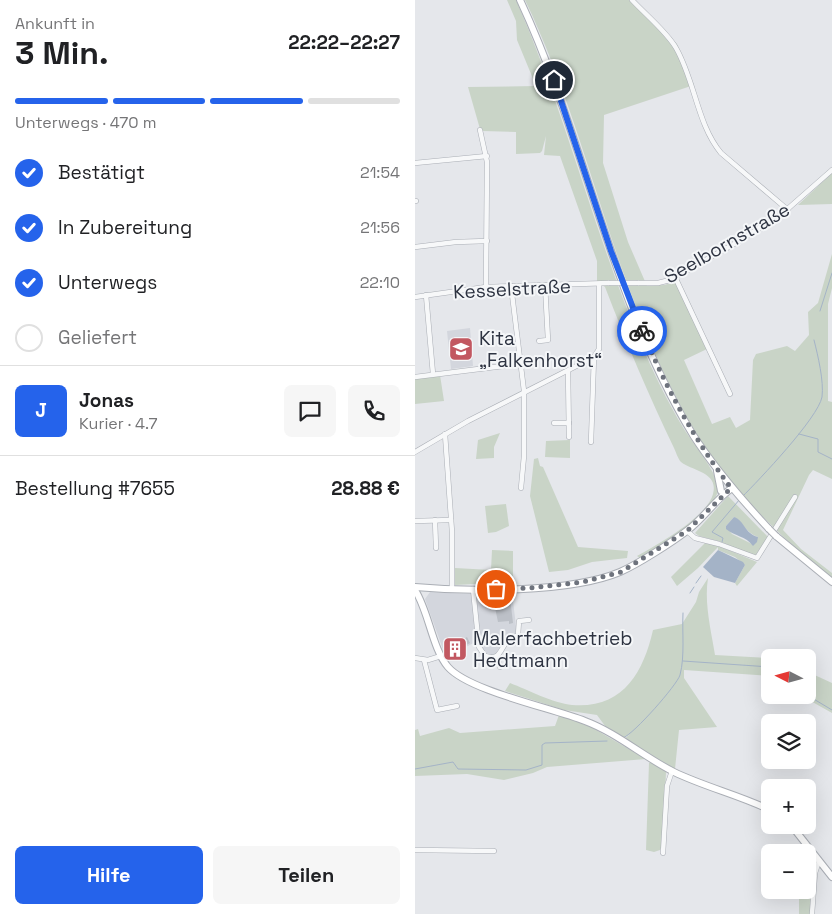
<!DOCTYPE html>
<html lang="de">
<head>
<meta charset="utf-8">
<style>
	body { margin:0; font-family:"Space Grotesk",sans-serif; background:#f6f6f6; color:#202124; height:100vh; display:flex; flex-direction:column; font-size:19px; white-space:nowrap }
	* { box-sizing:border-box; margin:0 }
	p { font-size:16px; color:#757577 }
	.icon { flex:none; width:28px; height:28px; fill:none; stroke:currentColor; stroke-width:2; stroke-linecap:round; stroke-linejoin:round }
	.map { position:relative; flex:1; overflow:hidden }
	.sheet { display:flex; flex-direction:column; background:#fff; width:415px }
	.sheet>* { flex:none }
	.needle { width:32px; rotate:276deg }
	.tools { position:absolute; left:346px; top:649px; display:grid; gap:10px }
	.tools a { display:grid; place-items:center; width:55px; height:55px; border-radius:8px; background:#fff; box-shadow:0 5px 20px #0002; font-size:25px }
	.pin { position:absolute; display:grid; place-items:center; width:42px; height:42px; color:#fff; margin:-21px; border:2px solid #fff; border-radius:50%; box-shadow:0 1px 5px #0007 }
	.courier { position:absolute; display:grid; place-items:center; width:50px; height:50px; margin:-25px; border:4px solid #2563eb; border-radius:50%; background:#fff; color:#222; box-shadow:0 1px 6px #0007 }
	.summary em { font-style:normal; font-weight:700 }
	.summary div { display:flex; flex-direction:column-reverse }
	.summary { display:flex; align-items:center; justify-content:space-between; height:85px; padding:0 15px }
	h1 { font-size:32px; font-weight:700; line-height:38px }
	.bar { display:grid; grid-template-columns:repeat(4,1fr); gap:8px 5px; align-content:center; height:60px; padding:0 15px }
	.bar i { height:6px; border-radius:4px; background:#e0e0e0 }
	.bar .current { background:#2563eb }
	.bar p { grid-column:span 4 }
	.line { display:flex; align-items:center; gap:12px; padding:0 15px; border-top:1px solid #e0e0e0 }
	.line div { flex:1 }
	.round { display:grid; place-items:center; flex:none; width:52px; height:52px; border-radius:8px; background:#f6f6f6 }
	ol { padding:0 15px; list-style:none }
	li { display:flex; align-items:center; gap:15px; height:55px }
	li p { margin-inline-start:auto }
	li .icon { padding:5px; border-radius:50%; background:#2563eb; color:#fff; stroke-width:4 }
	li:last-child { color:#757577 }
	li i { width:28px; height:28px; border:2px solid #e0e0e0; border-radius:50% }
	.button { display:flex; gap:10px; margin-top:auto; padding:10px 15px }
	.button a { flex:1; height:58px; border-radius:8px; background:#2563eb; color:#fff; font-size:20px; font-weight:700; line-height:58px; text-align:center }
	.button a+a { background:#f6f6f6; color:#202124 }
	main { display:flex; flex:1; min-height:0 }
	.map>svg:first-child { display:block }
	.built { fill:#d3d6dd }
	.green { fill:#c9d4c7; fill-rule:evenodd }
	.water { fill:#a4b3c7 }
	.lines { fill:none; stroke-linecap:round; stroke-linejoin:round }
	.stream { stroke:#a4b3c7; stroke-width:1 }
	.building { fill:#bcc0c7 }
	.minor-casing { stroke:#aaaeb5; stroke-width:5.5 }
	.secondary-casing { stroke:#aaaeb5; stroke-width:8 }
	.minor { stroke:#f7f8f9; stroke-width:4.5 }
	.secondary { stroke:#fff; stroke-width:6 }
	.minor-bridge-casing { stroke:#aaaeb5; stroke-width:5.5; stroke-linecap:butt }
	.secondary-bridge-casing { stroke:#aaaeb5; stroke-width:8; stroke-linecap:butt }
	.minor-bridge { stroke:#f7f8f9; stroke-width:4.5 }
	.secondary-bridge { stroke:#fff; stroke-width:6 }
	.done { stroke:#6e737d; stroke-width:5; stroke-dasharray:0 9 }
	.route { stroke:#2563eb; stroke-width:6 }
	.labels { text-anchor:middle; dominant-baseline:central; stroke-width:4; stroke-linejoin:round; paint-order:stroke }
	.street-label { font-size:19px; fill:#2e3442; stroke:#f4f6f8 }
	.poi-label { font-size:19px; fill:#2e3442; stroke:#f4f6f8; text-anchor:start }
</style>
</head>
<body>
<main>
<section class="sheet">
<div class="summary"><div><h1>3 Min.</h1><p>Ankunft in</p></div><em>22:22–22:27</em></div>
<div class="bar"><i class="current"></i><i class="current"></i><i class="current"></i><i></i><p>Unterwegs · 470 m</p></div>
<ol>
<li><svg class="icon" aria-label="check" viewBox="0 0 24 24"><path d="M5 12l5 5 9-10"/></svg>Bestätigt<p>21:54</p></li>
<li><svg class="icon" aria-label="check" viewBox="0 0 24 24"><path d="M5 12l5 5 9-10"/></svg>In Zubereitung<p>21:56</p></li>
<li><svg class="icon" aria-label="check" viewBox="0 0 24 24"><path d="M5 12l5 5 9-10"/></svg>Unterwegs<p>22:10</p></li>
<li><i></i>Geliefert</li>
</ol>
<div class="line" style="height:90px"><b class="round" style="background:#2563eb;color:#fff">J</b><div><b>Jonas</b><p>Kurier · 4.7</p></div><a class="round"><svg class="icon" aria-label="chat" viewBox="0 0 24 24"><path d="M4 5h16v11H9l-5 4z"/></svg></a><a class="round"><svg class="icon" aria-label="phone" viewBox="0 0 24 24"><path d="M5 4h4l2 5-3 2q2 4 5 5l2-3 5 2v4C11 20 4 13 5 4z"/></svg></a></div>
<div class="line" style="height:65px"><div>Bestellung #7655</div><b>28.88 €</b></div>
<div class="button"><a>Hilfe</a><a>Teilen</a></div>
</section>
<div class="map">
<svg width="417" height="914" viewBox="0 0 417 914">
	<rect width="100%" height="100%" fill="#e5e7eb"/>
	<g class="built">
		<polygon points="55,328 58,366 36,369 32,331"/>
		<polygon points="15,592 55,594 97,593 102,634 81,655 73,656 62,641 31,658 10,599"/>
	</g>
	<g class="green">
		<path d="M92,0H101C150,111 178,230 225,341C238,372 252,401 269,429C281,448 298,466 304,488C295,522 252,541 225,558L222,556C242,545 292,517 298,494C304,472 277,471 266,462C263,459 261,452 259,448C234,396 211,342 190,287L182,281V261L145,156L129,155L131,136L127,151L125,153L101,154V132L67,131L65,129L53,87L121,86L102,40L101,21Z"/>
		<path d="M110,0H220L262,44L279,85L189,115L188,163L213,242L232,286L249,285L260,282L292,349L269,360L297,424L315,417L321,428L335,420L338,360L341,354L372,346L380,351L394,335L393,312L403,303L417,254V288L413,304V401L417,402V479L398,470L394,475L368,530L386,549L417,573V578C372,544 323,495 291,448C201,312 180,145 110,0Z"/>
		<polygon points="417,173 417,204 383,205"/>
		<polygon points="25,375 29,401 0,404 0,378"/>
		<polygon points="85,433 79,447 79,458 61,459 63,440"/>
		<polygon points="155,440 155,458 130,457 131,441"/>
		<polygon points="123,458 125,466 128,467 163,547 213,551 212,558 177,562 153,570 134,572 115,496 119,459"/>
		<path d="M313,496L352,536L353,538L340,556L306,542L284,536L280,533ZM319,517C329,523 331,533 343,537L337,544L317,534L311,526Z"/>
		<polygon points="91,504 94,526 81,532 73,533 70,506"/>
		<polygon points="290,543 304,546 342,562 322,586 320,583 330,565 320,557 303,550 303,547 283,568 262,586 256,577"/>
		<polygon points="77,550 98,551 98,582 40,585 40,568 76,570"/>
		<path d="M293,578C289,603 296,630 300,655L355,658V676L269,670V678L302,727L264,730L260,769L209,739L215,734L208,738L193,730L182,715L149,710L90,691L95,683C113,690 138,703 157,705C207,709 228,674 238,630L267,624L281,602L284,592Z"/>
		<polygon points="393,672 417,683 417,713 385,695 392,695"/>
		<polygon points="144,715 176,727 231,759 132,767 118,773 89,780 52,774 0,776 0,730 3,729 5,736 34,728 45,733 140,726"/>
		<polygon points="238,762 251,772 248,844 245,850 239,852 231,850 234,763"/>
		<polygon points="393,879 397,879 395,914 384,914 384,890 392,890"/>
	</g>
	<g class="water">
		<path d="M319,517C330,521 329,533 343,537L342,542L338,546C331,536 319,536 311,529V526Z"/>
		<polygon points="303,550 328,562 330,565 320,583 299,577 288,567"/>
	</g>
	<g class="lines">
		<g class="stream">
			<polyline points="405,311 417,273"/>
			<polyline points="384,434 403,439 403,452 417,459"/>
			<path d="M327,497C344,480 403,418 407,397C409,381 403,356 399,340"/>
			<polyline points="307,542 308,538 297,532 325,499"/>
			<polyline points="281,583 286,576"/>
			<polyline points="275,593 279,587"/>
			<polyline points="268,661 355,667"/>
			<polyline points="392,695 417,710"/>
			<path d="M208,738C219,734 262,685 265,675C270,656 267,632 268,613"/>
			<polyline points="0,769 38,762 43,769 111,770 127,765 127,745 130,743 192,741"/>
		</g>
	</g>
	<g class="building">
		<polygon points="95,597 98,623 94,624 94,621 83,622 78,598"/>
		<polygon points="52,637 55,643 37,653 33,645 39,642 40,644"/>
	</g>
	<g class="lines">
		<defs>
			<g id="minor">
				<path d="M217,0C230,14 252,32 261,48C280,81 282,124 306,153L373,210"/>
				<polyline points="65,130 72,162 71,287"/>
				<polyline points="0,163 72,156"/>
				<polyline points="0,201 1,201"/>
				<polyline points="0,247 41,242 72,241"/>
				<polyline points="260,277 315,394"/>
				<polyline points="223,283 243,283 255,280 319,244 368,213 417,170"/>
				<polyline points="96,286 109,391 109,456 106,488"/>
				<polyline points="11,295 18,374"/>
				<polyline points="0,297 71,287 194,283"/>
				<polyline points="124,341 133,340 130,285"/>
				<polyline points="153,371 154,437"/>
				<polyline points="0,377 104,364"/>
				<polyline points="139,423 154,423"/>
				<polyline points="30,434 37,532 37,589"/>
				<polyline points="176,442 179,357"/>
				<polyline points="0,452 53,421 179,357 184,349 184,284"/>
				<polyline points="20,520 21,548"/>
				<polyline points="0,521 36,520"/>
				<polyline points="272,531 280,538 304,544 342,558 380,497"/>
				<path d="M58,589L64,647L70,656C85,661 85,650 92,641C94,638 99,638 103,635L104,621L114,620"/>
				<polyline points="83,656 85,667"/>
				<polyline points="0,658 13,660 26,656"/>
				<polyline points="9,660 22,710 42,706"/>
				<polyline points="0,850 79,851"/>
				<polyline points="248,853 252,786 257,771"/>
				<polyline points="397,914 400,873 404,861"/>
			</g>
			<g id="secondary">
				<path d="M105,0C171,141 196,301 278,435C300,469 326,499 354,529"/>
				<polyline points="302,471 306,491"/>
				<polyline points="361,536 417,582"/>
				<path d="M0,587C54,592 155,593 205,572C223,564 256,543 273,530C289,518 300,500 317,488"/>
				<path d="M0,590C14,612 17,648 33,667C54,691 137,708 170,721C202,733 229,757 259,772C290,787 324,795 355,810"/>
				<polyline points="376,825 417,877"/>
			</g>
		</defs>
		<use href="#minor" class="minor-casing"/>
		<use href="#secondary" class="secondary-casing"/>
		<use href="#minor" class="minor"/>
		<use href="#secondary" class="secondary"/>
		<defs>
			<polyline id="minor-bridge" points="194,283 223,283"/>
			<polyline id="secondary-bridge" points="354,529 361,536"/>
		</defs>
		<use href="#minor-bridge" class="minor-bridge-casing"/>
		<use href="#secondary-bridge" class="secondary-bridge-casing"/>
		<use href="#minor-bridge" class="minor-bridge"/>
		<use href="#secondary-bridge" class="secondary-bridge"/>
	</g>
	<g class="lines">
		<path class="done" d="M81,589L115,588L168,582L206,572L272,531L316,488C277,436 253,391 227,331"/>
		<polyline class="route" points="139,80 196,251 227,331"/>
	</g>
	<defs>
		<symbol id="school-square" viewBox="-11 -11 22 22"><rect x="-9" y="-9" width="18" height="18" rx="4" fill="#c25861" stroke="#f4f6f8"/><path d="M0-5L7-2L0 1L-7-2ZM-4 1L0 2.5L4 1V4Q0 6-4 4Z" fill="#fff"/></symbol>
		<symbol id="building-square" viewBox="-11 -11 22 22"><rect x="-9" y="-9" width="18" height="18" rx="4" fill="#c25861" stroke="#f4f6f8"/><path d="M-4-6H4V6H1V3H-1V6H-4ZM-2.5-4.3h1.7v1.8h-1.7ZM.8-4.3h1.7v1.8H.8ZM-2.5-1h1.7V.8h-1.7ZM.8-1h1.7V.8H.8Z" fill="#fff"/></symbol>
	</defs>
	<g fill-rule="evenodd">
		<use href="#school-square" x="32" y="335" width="28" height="28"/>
		<use href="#building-square" x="26" y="635" width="28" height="28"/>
	</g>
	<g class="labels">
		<g class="street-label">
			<text transform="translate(312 243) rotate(-30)">Seelbornstraße</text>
			<text transform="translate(97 289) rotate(-3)">Kesselstraße</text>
		</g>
		<g class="poi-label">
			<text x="64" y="338">Kita<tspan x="64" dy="22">„Falkenhorst“</tspan></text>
			<text x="58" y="638">Malerfachbetrieb<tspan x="58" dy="22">Hedtmann</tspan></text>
		</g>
	</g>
</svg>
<div class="tools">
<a><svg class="needle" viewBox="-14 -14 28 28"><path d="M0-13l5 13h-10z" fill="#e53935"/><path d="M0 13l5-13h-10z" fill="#757577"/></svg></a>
<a><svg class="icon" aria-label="layers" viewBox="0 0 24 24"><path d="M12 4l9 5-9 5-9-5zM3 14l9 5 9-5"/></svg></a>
<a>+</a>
<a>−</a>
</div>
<div class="pin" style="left:81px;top:589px;background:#ea580c"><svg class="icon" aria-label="bag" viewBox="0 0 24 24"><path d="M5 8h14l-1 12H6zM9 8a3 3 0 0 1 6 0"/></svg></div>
<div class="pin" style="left:139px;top:80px;background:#1f2937"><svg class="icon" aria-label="home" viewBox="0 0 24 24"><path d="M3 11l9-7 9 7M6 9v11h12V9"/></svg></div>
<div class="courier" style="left:227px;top:331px"><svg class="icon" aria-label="bike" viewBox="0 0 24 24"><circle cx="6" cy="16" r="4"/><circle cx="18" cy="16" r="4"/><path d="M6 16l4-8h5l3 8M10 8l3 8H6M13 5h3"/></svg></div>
</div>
</main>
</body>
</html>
